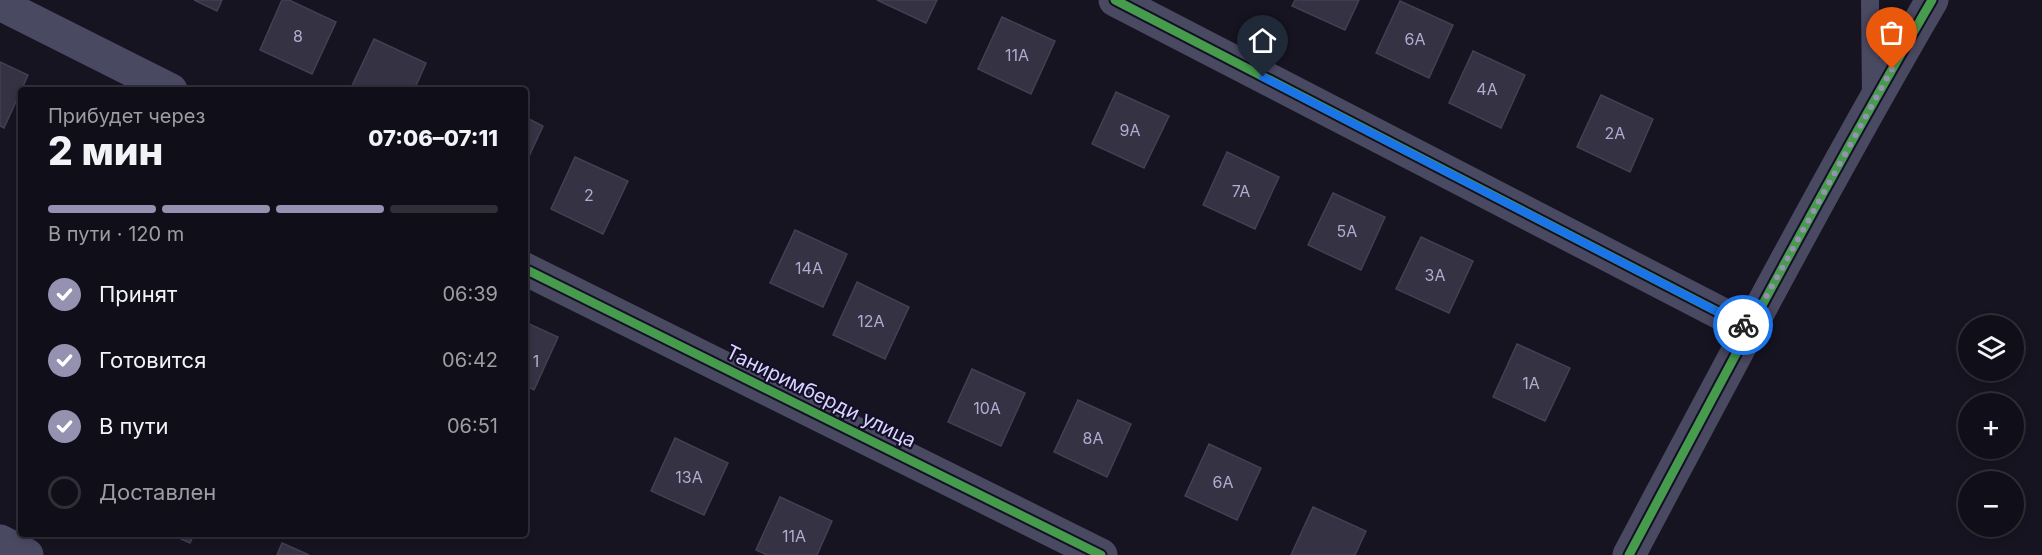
<!DOCTYPE html>
<html lang="ru">
<head>
<meta charset="utf-8">
<style>
	body { margin:0; font-family:Inter,sans-serif; background:#191822; color:#f1f3f6; height:100vh; display:flex; flex-direction:column; font-size:22px; white-space:nowrap }
	* { box-sizing:border-box; margin:0 }
	p { font-size:20px; color:#9c9ca2 }
	.icon { flex:none; width:33px; height:33px; fill:none; stroke:currentColor; stroke-width:2; stroke-linecap:round; stroke-linejoin:round }
	.map { position:relative; flex:1; overflow:hidden }
	.sheet { position:absolute; left:18px; top:87px; width:510px; height:450px; display:flex; flex-direction:column; background:#100f19; border-radius:6px; box-shadow:0 3px 9px #0003,0 0 0 2px #302f38 }
	.sheet>* { flex:none }
	.tools { position:absolute; left:1958px; top:315px; display:grid; gap:12px }
	.tools a { display:grid; place-items:center; width:66px; height:66px; border-radius:50%; background:#100f19; box-shadow:0 3px 9px #0003,0 0 0 2px #302f38; font-size:30px }
	.pin { position:absolute; display:grid; place-items:center; width:51px; height:51px; color:#fff; margin:-62px -26px; border-radius:50% 50% 50% 0; rotate:-45deg; box-shadow:0 0 6px #0007 }
	.pin .icon { rotate:45deg }
	.courier { position:absolute; display:grid; place-items:center; width:60px; height:60px; margin:-30px; border:4px solid #1a73e8; border-radius:50%; background:#fff; color:#222; box-shadow:0 2px 8px #0007 }
	.head em { font-style:normal; font-weight:800 }
	.head div { display:flex; flex-direction:column-reverse }
	.head { display:flex; align-items:center; justify-content:space-between; height:102px; padding:0 30px }
	h1 { font-size:39px; font-weight:800; line-height:45px }
	.bar { display:grid; grid-template-columns:repeat(4,1fr); gap:9px 6px; align-content:center; height:72px; padding:0 30px }
	.bar i { height:8px; border-radius:4px; background:#302f38 }
	.bar .selected { background:#9591b1 }
	.bar p { grid-column:span 4 }
	ol { padding:0 30px; list-style:none }
	li { display:flex; align-items:center; gap:18px; height:66px }
	li p { margin-inline-start:auto }
	li .icon { padding:6px; border-radius:50%; background:#9591b1; color:#fff; stroke-width:4 }
	li:last-child { color:#9c9ca2 }
	li i { width:33px; height:33px; border:3px solid #302f38; border-radius:50% }
	.map>svg:first-child { display:block }
	.building { fill:#343243; stroke:#433f54; stroke-width:1.5 }
	.lines { fill:none; stroke-linecap:round; stroke-linejoin:round }
	.lane { stroke:#4a4962; stroke-width:18 }
	.street { stroke:#4a4962; stroke-width:33 }
	.cycleway-casing { stroke:#130f26; stroke-width:13 }
	.cycleway { stroke:#469c4c; stroke-width:9 }
	.done { stroke:#9591b1; stroke-width:6; stroke-dasharray:0 10.8 }
	.route { stroke:#1a73e8; stroke-width:8 }
	.labels { text-anchor:middle; dominant-baseline:central; stroke-width:4.5; stroke-linejoin:round; paint-order:stroke }
	.number-label { font-size:16px; fill:#b0acd0 }
	.street-label { font-size:20px; fill:#d9d4ff; stroke:#130f26 }
</style>
</head>
<body>
<div class="map">
<svg width="2042" height="555" viewBox="0 0 2042 555">
	<rect width="100%" height="100%" fill="#161421"/>
	<g class="building">
		<polygon points="194,0 222,0 217,11"/>
		<polygon points="282,0 289,0 336,22 312,74 260,50"/>
		<polygon points="877,0 937,0 926,23"/>
		<polygon points="1295,0 1359,0 1345,30 1292,6"/>
		<polygon points="1400,1 1453,25 1429,78 1376,53"/>
		<polygon points="1002,17 1055,41 1031,94 978,69"/>
		<polygon points="374,39 426,63 414,90 350,90"/>
		<polygon points="1473,51 1525,75 1501,128 1449,103"/>
		<polygon points="0,62 28,75 4,128 0,126"/>
		<polygon points="1116,92 1169,116 1144,168 1092,144"/>
		<polygon points="1601,95 1653,119 1630,172 1577,147"/>
		<polygon points="525,117 543,126 525,165"/>
		<polygon points="1227,152 1279,177 1255,229 1203,205"/>
		<polygon points="575,157 628,181 603,234 551,209"/>
		<polygon points="1333,193 1385,217 1361,270 1308,245"/>
		<polygon points="795,230 847,254 823,307 770,283"/>
		<polygon points="1421,237 1473,261 1449,313 1396,289"/>
		<polygon points="857,282 909,307 885,359 833,335"/>
		<polygon points="525,322 558,337 534,390 525,385"/>
		<polygon points="1517,344 1570,368 1545,421 1493,397"/>
		<polygon points="972,369 1025,393 1001,446 948,422"/>
		<polygon points="1078,400 1131,424 1107,477 1054,452"/>
		<polygon points="675,438 728,463 704,515 651,491"/>
		<polygon points="1209,444 1261,468 1237,520 1185,496"/>
		<polygon points="780,497 832,521 817,555 767,555 756,550"/>
		<polygon points="1313,507 1366,531 1355,555 1291,555"/>
		<polygon points="170,534 194,534 190,543"/>
		<polygon points="282,543 309,555 277,555"/>
	</g>
	<g class="lines">
		<polyline class="lane" points="1870,0 1871,97"/>
		<g class="street">
			<polyline points="1115,0 1749,328"/>
			<polyline points="0,4 171,90"/>
			<polyline points="525,269 1101,555"/>
			<polyline points="0,541 27,555"/>
			<path d="M1629,555C1728,369 1826,182 1932,0"/>
		</g>
		<defs>
			<g id="cycleway">
				<polyline points="1115,0 1749,328"/>
				<polyline points="525,269 1101,555"/>
				<path d="M1629,555C1728,369 1826,182 1932,0"/>
			</g>
		</defs>
		<use href="#cycleway" class="cycleway-casing"/>
		<use href="#cycleway" class="cycleway"/>
	</g>
	<g class="lines">
		<polyline class="done" points="1743,325 1749,328 1892,69"/>
		<polyline class="route" points="1263,77 1743,325"/>
	</g>
	<g class="labels">
		<g class="number-label">
			<text x="298" y="36">8</text>
			<text x="1415" y="39">6A</text>
			<text x="1017" y="55">11A</text>
			<text x="1487" y="89">4A</text>
			<text x="1130" y="130">9A</text>
			<text x="1615" y="133">2A</text>
			<text x="1241" y="191">7A</text>
			<text x="589" y="195">2</text>
			<text x="1347" y="231">5A</text>
			<text x="809" y="268">14A</text>
			<text x="1435" y="275">3A</text>
			<text x="871" y="321">12A</text>
			<text x="536" y="361">1</text>
			<text x="1531" y="383">1A</text>
			<text x="987" y="408">10A</text>
			<text x="1093" y="438">8A</text>
			<text x="689" y="477">13A</text>
			<text x="1223" y="482">6A</text>
			<text x="794" y="536">11A</text>
		</g>
		<g class="street-label">
			<text transform="translate(821 396) rotate(26)">Таниримберди улица</text>
		</g>
	</g>
</svg>
<div class="tools">
<a><svg class="icon" aria-label="layers" viewBox="0 0 24 24"><path d="M12 4l9 5-9 5-9-5zM3 14l9 5 9-5"/></svg></a>
<a>+</a>
<a>−</a>
</div>
<div class="pin" style="left:1892px;top:69px;background:#ea580c"><svg class="icon" aria-label="bag" viewBox="0 0 24 24"><path d="M5 8h14l-1 12H6zM9 8a3 3 0 0 1 6 0"/></svg></div>
<div class="pin" style="left:1263px;top:77px;background:#1f2937"><svg class="icon" aria-label="home" viewBox="0 0 24 24"><path d="M3 11l9-7 9 7M6 9v11h12V9"/></svg></div>
<div class="courier" style="left:1743px;top:325px"><svg class="icon" aria-label="bike" viewBox="0 0 24 24"><circle cx="6" cy="16" r="4"/><circle cx="18" cy="16" r="4"/><path d="M6 16l4-8h5l3 8M10 8l3 8H6M13 5h3"/></svg></div>
<section class="sheet">
<div class="head"><div><h1>2 мин</h1><p>Прибудет через</p></div><em>07:06–07:11</em></div>
<div class="bar"><i class="selected"></i><i class="selected"></i><i class="selected"></i><i></i><p>В пути · 120 m</p></div>
<ol>
<li><svg class="icon" aria-label="check" viewBox="0 0 24 24"><path d="M5 12l5 5 9-10"/></svg>Принят<p>06:39</p></li>
<li><svg class="icon" aria-label="check" viewBox="0 0 24 24"><path d="M5 12l5 5 9-10"/></svg>Готовится<p>06:42</p></li>
<li><svg class="icon" aria-label="check" viewBox="0 0 24 24"><path d="M5 12l5 5 9-10"/></svg>В пути<p>06:51</p></li>
<li><i></i>Доставлен</li>
</ol>
</section>
</div>
</body>
</html>
